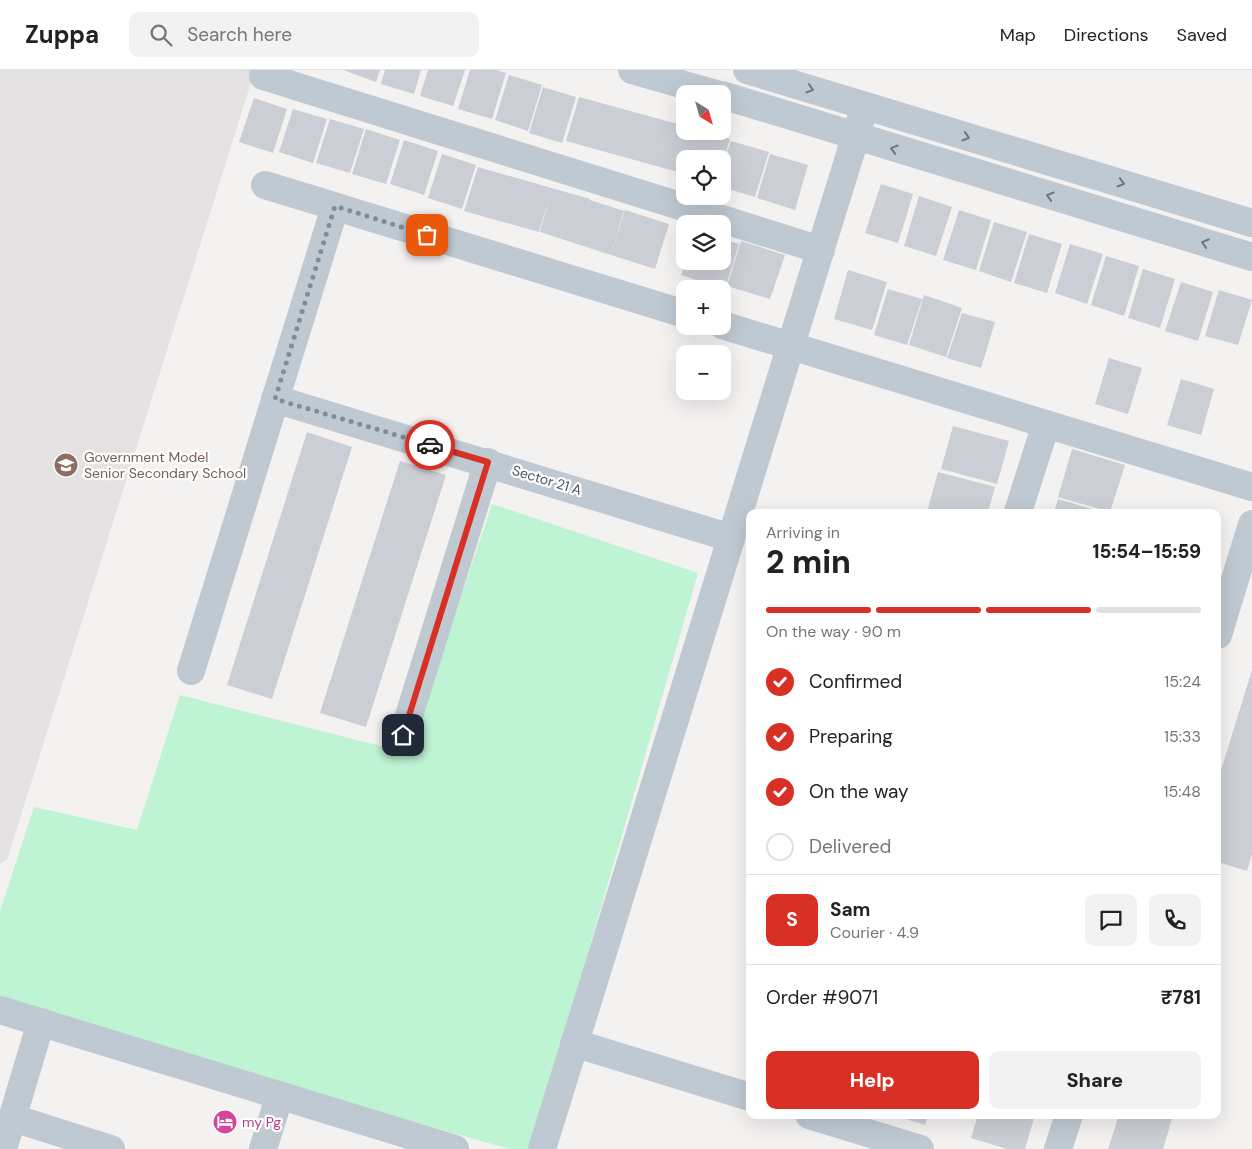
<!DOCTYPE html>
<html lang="en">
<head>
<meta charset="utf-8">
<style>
	body { margin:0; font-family:"DM Sans",sans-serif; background:#f2f2f2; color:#222; height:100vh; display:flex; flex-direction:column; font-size:19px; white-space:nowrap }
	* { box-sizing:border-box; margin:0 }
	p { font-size:16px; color:#767676 }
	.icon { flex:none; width:28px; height:28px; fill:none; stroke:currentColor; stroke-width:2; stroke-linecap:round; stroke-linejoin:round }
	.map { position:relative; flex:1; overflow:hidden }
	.drawer { position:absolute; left:746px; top:439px; width:475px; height:610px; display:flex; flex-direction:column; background:#fff; border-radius:10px; box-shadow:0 5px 20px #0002 }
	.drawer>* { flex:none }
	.needle { width:32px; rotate:143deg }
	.controls { position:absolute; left:676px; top:15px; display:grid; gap:10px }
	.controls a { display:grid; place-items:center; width:55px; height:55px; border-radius:10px; background:#fff; box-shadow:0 5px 20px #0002; font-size:25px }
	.pin { position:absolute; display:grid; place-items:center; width:42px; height:42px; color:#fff; margin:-21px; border-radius:10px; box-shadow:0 2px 8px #0006 }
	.courier { position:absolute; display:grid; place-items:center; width:50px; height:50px; margin:-25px; border:4px solid #d93025; border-radius:50%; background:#fff; color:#222; box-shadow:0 1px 6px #0007 }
	.head em { font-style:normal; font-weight:800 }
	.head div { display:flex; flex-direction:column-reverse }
	.head { display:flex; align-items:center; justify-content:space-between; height:85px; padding:0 20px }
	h1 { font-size:32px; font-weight:800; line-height:38px }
	.bar { display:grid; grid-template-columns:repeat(4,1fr); gap:8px 5px; align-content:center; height:60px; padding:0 20px }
	.bar i { height:6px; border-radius:4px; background:#e0e0e0 }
	.bar .on { background:#d93025 }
	.bar p { grid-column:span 4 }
	.line { display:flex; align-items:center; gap:12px; padding:0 20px; border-top:1px solid #e0e0e0 }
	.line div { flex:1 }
	.round { display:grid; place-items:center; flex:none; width:52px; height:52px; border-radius:10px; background:#f2f2f2 }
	ol { padding:0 20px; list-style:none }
	li { display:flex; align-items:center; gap:15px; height:55px }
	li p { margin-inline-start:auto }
	li .icon { padding:5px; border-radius:50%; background:#d93025; color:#fff; stroke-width:4 }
	li:last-child { color:#767676 }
	li i { width:28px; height:28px; border:2px solid #e0e0e0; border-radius:50% }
	.button { display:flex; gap:10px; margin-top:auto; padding:10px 20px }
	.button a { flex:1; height:58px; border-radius:10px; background:#d93025; color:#fff; font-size:20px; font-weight:800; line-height:58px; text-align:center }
	.button a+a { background:#f2f2f2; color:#222 }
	header { display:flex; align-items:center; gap:30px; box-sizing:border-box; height:70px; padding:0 25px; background:#fff; border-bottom:1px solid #e0e0e0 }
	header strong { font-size:24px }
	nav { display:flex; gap:28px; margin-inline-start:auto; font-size:18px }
	.search { width:350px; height:45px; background:#f2f2f2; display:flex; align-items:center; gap:12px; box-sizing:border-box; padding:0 18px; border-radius:10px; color:#767676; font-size:19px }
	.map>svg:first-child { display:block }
	.education { fill:#e5e2e3 }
	.green { fill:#bef3d3 }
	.building { fill:#cbced4 }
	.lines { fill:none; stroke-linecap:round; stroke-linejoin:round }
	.minor { stroke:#bec9d2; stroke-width:28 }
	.oneway { stroke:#6b7883 }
	.done { stroke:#848c93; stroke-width:5; stroke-dasharray:0 9 }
	.route { stroke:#d93025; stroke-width:6 }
	.labels { text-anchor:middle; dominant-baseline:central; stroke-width:4.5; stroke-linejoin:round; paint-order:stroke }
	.education-label { font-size:14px; fill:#785e54; stroke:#fff; text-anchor:start }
	.street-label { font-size:14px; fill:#475561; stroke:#fff }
	.hotel-label { font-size:14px; fill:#b23c85; stroke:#fff; text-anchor:start }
</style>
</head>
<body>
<header>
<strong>Zuppa</strong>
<div class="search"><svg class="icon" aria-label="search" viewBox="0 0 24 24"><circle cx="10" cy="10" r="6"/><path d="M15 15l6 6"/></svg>Search here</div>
<nav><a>Map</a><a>Directions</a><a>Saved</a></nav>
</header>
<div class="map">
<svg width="1252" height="1079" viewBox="0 0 1252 1079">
	<rect width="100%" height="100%" fill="#f4f1f1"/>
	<polygon class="education" points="0,0 255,0 7,790 0,794"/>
	<polygon class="green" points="492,434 698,503 531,1079 510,1079 0,936 0,841 34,737 137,760 180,625 408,683"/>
	<g class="building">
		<polygon points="343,0 380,0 376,12"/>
		<polygon points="385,0 421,0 414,24 381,14"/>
		<polygon points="428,0 465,0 453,36 420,26"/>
		<polygon points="470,0 496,0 506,3 492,49 458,39"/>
		<polygon points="509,5 542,15 528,61 495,50"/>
		<polygon points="543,17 576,27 562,73 529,63"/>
		<polygon points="579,27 685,56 685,61 704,61 730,69 724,89 685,89 685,104 566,71"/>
		<polygon points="254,28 287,39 273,83 239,72"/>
		<polygon points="293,39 327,49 313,93 279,82"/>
		<polygon points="330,49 364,59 350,103 316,93"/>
		<polygon points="366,59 400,70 386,114 352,104"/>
		<polygon points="404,70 438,81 424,125 390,114"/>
		<polygon points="731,71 769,82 755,127 722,117 722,98"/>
		<polygon points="442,84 476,95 462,139 428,128"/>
		<polygon points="770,84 808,95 795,140 757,128"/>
		<polygon points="478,97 590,129 584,151 590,130 624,141 611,185 540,162 549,129 539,162 464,141"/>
		<polygon points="881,114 913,124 898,173 865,163"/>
		<polygon points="919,126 952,137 936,186 904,176"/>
		<polygon points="625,140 669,154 655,199 611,185"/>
		<polygon points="959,140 991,150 976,200 943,190"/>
		<polygon points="994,152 1027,162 1011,212 979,201"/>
		<polygon points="1029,164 1062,174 1047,223 1014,213"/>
		<polygon points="722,169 739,174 725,219 681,205 686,191 722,191"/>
		<polygon points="741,171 785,185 770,229 727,216"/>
		<polygon points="1070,174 1103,184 1087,234 1055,223"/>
		<polygon points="1106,186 1139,196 1124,246 1091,235"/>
		<polygon points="1143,199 1175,209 1160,258 1128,248"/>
		<polygon points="848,200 887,212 872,260 834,249"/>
		<polygon points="1181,212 1213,222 1198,271 1165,261"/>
		<polygon points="888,219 922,229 907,275 874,265"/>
		<polygon points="1219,220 1252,230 1238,275 1205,266"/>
		<polygon points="924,225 962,238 946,287 909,275"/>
		<polygon points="962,243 995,252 981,298 947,288"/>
		<polygon points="1109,288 1142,298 1128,344 1095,334"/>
		<polygon points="1181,309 1214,319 1201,365 1167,355"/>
		<polygon points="953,356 1009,371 997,414 941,399"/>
		<polygon points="307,362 352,377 272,629 227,615"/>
		<polygon points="1072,379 1125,395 1110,442 1058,427"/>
		<polygon points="400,391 446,405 366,657 320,643"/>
		<polygon points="938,402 995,417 988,442 927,442"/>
		<polygon points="1058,429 1102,442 1054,442"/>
		<polygon points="1252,600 1252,784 1247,801 1218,792 1218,710"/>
		<polygon points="893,1045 928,1045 925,1055"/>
		<polygon points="978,1045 1035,1045 1025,1079 1007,1079 971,1068"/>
		<polygon points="1119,1045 1173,1045 1163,1079 1108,1079"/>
	</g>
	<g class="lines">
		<g class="minor">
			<polyline points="632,0 716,24"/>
			<polyline points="747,0 1252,153"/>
			<polyline points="263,6 821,180"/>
			<polyline points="722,25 1252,187"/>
			<polyline points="265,115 685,244"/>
			<polyline points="722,255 1252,417"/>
			<polyline points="275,329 731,468"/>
			<polyline points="1018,442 1046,354"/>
			<polyline points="1218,565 1252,454"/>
			<polyline points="191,601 335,137"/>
			<polyline points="403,665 488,392"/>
			<polyline points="0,940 455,1079"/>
			<polyline points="574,973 750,1027"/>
			<polyline points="809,1045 920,1079"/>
			<polyline points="13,1048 111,1079"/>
			<polyline points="3,1079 41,952"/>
			<polyline points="263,1079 280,1025"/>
			<polyline points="542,1079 865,36"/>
			<polyline points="1058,1079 1069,1045"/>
		</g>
	</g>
	<defs><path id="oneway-chevron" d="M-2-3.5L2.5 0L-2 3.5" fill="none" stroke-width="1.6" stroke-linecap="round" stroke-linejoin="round" transform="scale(1.25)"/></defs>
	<g class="oneway">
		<use href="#oneway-chevron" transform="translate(810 19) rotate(17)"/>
		<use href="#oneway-chevron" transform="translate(966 67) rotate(17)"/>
		<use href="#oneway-chevron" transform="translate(894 79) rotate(-163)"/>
		<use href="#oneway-chevron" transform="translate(1121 113) rotate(17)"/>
		<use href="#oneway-chevron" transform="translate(1050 126) rotate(-163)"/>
		<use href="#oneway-chevron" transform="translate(1205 173) rotate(-163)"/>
	</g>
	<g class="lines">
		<polyline class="done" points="427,165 335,136 275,329 430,375"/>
		<polyline class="route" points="403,665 488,392 430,375"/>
	</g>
	<defs>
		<symbol id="school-disc" viewBox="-11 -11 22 22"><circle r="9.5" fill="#8d6e63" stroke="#fff"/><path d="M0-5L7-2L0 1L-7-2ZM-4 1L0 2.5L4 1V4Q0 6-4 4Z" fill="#fff"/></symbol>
		<symbol id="hotel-disc" viewBox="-11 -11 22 22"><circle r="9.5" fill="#d1479c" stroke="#fff"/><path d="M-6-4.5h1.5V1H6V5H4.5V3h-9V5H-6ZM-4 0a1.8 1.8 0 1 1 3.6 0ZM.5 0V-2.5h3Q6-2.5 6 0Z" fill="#fff"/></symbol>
	</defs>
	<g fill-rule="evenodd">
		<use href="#school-disc" x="52" y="381" width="28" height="28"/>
		<use href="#hotel-disc" x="211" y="1038" width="28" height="28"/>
	</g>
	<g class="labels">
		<g class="education-label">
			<text x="84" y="387">Government Model<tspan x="84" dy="16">Senior Secondary School</tspan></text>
		</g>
		<g class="street-label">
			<text transform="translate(547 410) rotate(17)">Sector 21 A</text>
		</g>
		<g class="hotel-label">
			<text x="242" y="1052">my Pg</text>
		</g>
	</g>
</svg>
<div class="controls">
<a><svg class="needle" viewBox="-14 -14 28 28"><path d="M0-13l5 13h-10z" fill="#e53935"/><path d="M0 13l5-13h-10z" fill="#767676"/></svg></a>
<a><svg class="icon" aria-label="locate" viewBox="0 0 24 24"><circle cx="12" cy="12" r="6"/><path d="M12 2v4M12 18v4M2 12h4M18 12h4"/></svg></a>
<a><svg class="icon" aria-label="layers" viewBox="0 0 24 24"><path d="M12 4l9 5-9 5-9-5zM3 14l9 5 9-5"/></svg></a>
<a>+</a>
<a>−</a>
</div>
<div class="pin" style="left:427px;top:165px;background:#ea580c"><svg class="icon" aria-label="bag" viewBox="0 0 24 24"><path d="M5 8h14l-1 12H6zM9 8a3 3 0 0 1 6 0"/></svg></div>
<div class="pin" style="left:403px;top:665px;background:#1f2937"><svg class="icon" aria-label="home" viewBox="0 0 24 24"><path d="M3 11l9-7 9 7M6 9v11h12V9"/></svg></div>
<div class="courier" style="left:430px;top:375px"><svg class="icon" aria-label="car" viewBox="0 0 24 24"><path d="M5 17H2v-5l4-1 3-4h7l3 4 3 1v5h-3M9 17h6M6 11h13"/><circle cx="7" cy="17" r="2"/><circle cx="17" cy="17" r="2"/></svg></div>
<section class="drawer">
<div class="head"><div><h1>2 min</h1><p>Arriving in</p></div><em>15:54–15:59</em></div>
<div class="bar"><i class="on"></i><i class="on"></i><i class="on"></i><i></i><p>On the way · 90 m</p></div>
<ol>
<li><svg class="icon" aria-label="check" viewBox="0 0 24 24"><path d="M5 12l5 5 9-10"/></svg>Confirmed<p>15:24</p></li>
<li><svg class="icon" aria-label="check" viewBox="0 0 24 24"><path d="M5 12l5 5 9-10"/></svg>Preparing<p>15:33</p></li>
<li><svg class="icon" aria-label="check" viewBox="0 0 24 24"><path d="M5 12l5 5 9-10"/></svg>On the way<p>15:48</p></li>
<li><i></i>Delivered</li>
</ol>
<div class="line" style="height:90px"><b class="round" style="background:#d93025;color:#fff">S</b><div><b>Sam</b><p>Courier · 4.9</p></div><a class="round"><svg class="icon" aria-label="chat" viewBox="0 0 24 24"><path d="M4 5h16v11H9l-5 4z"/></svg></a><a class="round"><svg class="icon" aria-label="phone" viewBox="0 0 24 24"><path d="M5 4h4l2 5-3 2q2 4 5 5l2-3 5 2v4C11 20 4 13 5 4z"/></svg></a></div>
<div class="line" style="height:65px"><div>Order #9071</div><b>₹781</b></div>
<div class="button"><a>Help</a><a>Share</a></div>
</section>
</div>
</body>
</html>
